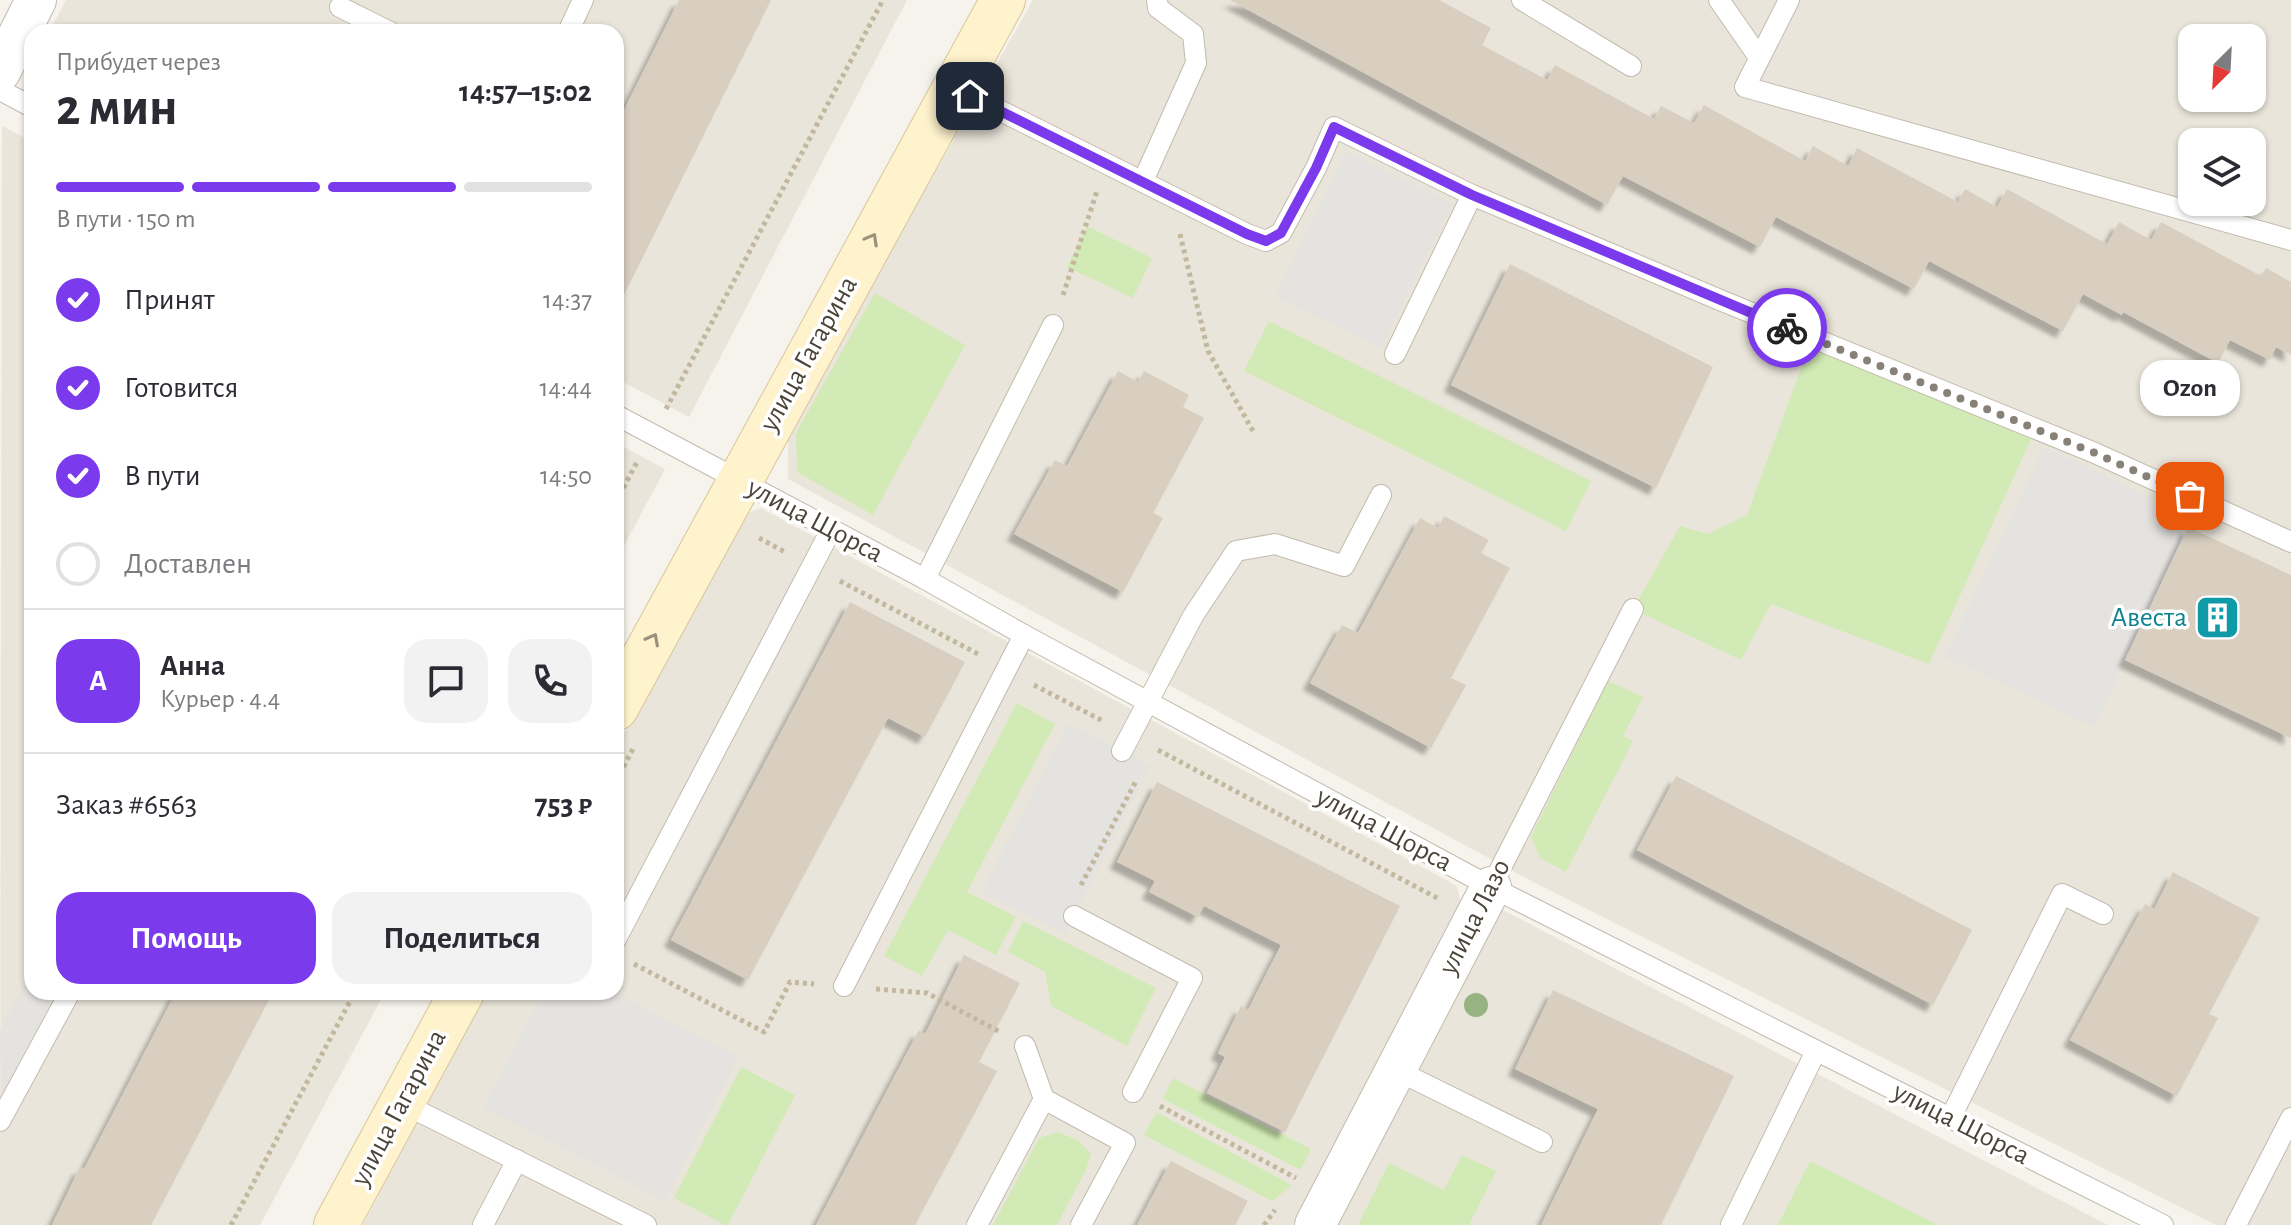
<!DOCTYPE html>
<html lang="ru">
<head>
<meta charset="utf-8">
<style>
	body { margin:0; font-family:"Alegreya Sans",sans-serif; background:#f2f2f3; color:#2b2b33; height:100vh; display:flex; flex-direction:column; font-size:30px; white-space:nowrap }
	* { box-sizing:border-box; margin:0 }
	p { font-size:26px; color:#7c7c81 }
	.icon { flex:none; width:44px; height:44px; fill:none; stroke:currentColor; stroke-width:2; stroke-linecap:round; stroke-linejoin:round }
	.map { position:relative; flex:1; overflow:hidden }
	.sheet { position:absolute; left:24px; top:24px; width:600px; height:976px; display:flex; flex-direction:column; background:#fff; border-radius:24px; box-shadow:0 2px 6px #0004 }
	.sheet>* { flex:none }
	.needle { width:52px; rotate:204deg }
	.fabs { position:absolute; left:2178px; top:24px; display:grid; gap:16px }
	.fabs a { display:grid; place-items:center; width:88px; height:88px; border-radius:16px; background:#fff; box-shadow:0 2px 6px #0004; font-size:40px }
	.pin { position:absolute; display:grid; place-items:center; width:68px; height:68px; color:#fff; margin:-34px; border-radius:16px; box-shadow:0 4px 12px #0006 }
	.courier { position:absolute; display:grid; place-items:center; width:80px; height:80px; margin:-40px; border:6px solid #7c3aed; border-radius:50%; background:#fff; color:#222; box-shadow:0 2px 10px #0007 }
	.bubble { position:absolute; height:56px; border-radius:24px; background:#fff; box-shadow:0 2px 6px #0004; font-size:26px; font-weight:700; line-height:56px; text-align:center }
	.head em { font-style:normal; font-weight:700 }
	.head div { display:flex; flex-direction:column-reverse }
	.head { display:flex; align-items:center; justify-content:space-between; height:136px; padding:0 32px }
	h1 { font-size:52px; font-weight:700; line-height:60px }
	.bar { display:grid; grid-template-columns:repeat(4,1fr); gap:12px 8px; align-content:center; height:96px; padding:0 32px }
	.bar i { height:10px; border-radius:6px; background:#e1e1e2 }
	.bar .selected { background:#7c3aed }
	.bar p { grid-column:span 4 }
	.line { display:flex; align-items:center; gap:20px; padding:0 32px; border-top:2px solid #e1e1e2 }
	.line div { flex:1 }
	.round { display:grid; place-items:center; flex:none; width:84px; height:84px; border-radius:24px; background:#f2f2f3 }
	ol { padding:0 32px; list-style:none }
	li { display:flex; align-items:center; gap:24px; height:88px }
	li p { margin-inline-start:auto }
	li .icon { padding:8px; border-radius:50%; background:#7c3aed; color:#fff; stroke-width:4 }
	li:last-child { color:#7c7c81 }
	li i { width:44px; height:44px; border:4px solid #e1e1e2; border-radius:50% }
	.primary-button { display:flex; gap:16px; margin-top:auto; padding:16px 32px }
	.primary-button a { flex:1; height:92px; border-radius:24px; background:#7c3aed; color:#fff; font-size:32px; font-weight:700; line-height:92px; text-align:center }
	.primary-button a+a { background:#f2f2f3; color:#2b2b33 }
	.map>svg:first-child { display:block }
	.residential { fill:#eae5da; fill-rule:evenodd }
	.green { fill:#d2eab5 }
	.parking { fill:#e5e3e0 }
	.building { fill:#d8cfc1; filter:url(#shadow) }
	.lines { fill:none; stroke-linecap:round; stroke-linejoin:round }
	.lane-casing { stroke:#c2bbae; stroke-width:22 }
	.street-casing { stroke:#c2bbae; stroke-width:42 }
	.secondary-casing { stroke:#d6c79b; stroke-width:46 }
	.path { stroke:#c4b79f; stroke-width:5; stroke-dasharray:4 4; stroke-linecap:butt }
	.lane { stroke:#fff; stroke-width:20 }
	.street { stroke:#fff; stroke-width:40 }
	.secondary { stroke:#fff3cd; stroke-width:44 }
	.tree { fill:#97b381 }
	.oneway { stroke:#9c937c }
	.done { stroke:#878178; stroke-width:8; stroke-dasharray:0 14.4 }
	.route { stroke:#7c3aed; stroke-width:10 }
	.labels { text-anchor:middle; dominant-baseline:central; stroke-width:7; stroke-linejoin:round; paint-order:stroke }
	.street-label { font-size:28px; fill:#4b4439; stroke:#fff }
	.culture-label { font-size:28px; fill:#0d838f; stroke:#fff; text-anchor:end }
</style>
</head>
<body>
<div class="map">
<svg width="2291" height="1225" viewBox="0 0 2291 1225">
	<defs>
		<filter id="shadow"><feDropShadow dx="-7" dy="7" stdDeviation="2" flood-color="#0004"/></filter>
	</defs>
	<rect width="100%" height="100%" fill="#f6f3ec"/>
	<g class="residential">
		<polygon points="66,0 907,0 689,417 616,378 616,32 49,32"/>
		<path d="M1033,0H2291V1225H2216L1535,883L788,479V432ZM2192,38H2252V98H2192ZM2192,142H2252V202H2192Z"/>
		<polygon points="2,126 32,142 32,992 385,992 260,1225 0,1225"/>
		<polygon points="616,443 665,469 616,561"/>
		<polygon points="761,508 1457,886 1462,909 1296,1225 363,1225 486,992 616,992 616,748 739,516"/>
		<polygon points="1503,910 2108,1225 1332,1225 1490,917"/>
	</g>
	<g class="green">
		<polygon points="1087,226 1152,258 1133,298 1067,267"/>
		<polygon points="875,293 965,345 873,515 797,472 796,433"/>
		<polygon points="1269,321 1591,481 1566,531 1244,371"/>
		<polygon points="1813,336 2031,439 1929,664 1771,604 1741,660 1633,609 1680,526 1708,534 1747,515"/>
		<polygon points="1608,681 1643,697 1623,736 1633,741 1566,872 1540,858 1531,837"/>
		<polygon points="1017,703 1055,724 967,892 1016,917 996,955 948,930 922,976 884,956"/>
		<polygon points="1023,921 1156,988 1127,1046 1051,1006 1045,972 1008,952"/>
		<polygon points="741,1067 795,1095 728,1225 725,1225 674,1198"/>
		<polygon points="1173,1078 1311,1149 1301,1170 1163,1099"/>
		<polygon points="1156,1112 1292,1185 1272,1201 1144,1135"/>
		<polygon points="1058,1132 1077,1140 1091,1153 1086,1170 1057,1225 993,1225 1039,1138"/>
		<polygon points="1462,1155 1496,1171 1469,1225 1358,1225 1389,1163 1444,1190"/>
		<polygon points="1810,1161 1938,1225 1778,1225"/>
	</g>
	<g class="parking">
		<polygon points="1346,151 1452,203 1381,348 1275,297"/>
		<polygon points="2044,447 2193,517 2094,727 1945,657"/>
		<polygon points="1068,723 1151,765 1065,934 982,892"/>
		<polygon points="32,970 32,992 57,992 1,1098 0,1031"/>
		<polygon points="543,992 614,992 739,1056 665,1201 483,1108"/>
	</g>
	<g class="building">
		<polygon points="679,0 771,0 616,311 616,126"/>
		<polygon points="1230,0 1439,0 1491,28 1482,45 1547,80 1555,65 1654,119 1661,106 1694,123 1704,105 1805,161 1813,146 1848,166 1857,148 1958,202 1965,189 1997,207 2007,189 2107,244 2119,222 2151,240 2161,222 2261,276 2266,268 2291,282 2291,355 2276,347 2270,360 2230,340 2218,363 2123,312 2122,315 2083,294 2063,331 1929,261 1914,289 1776,217 1760,247 1623,176 1607,205"/>
		<polygon points="1510,264 1713,367 1656,488 1451,385"/>
		<polygon points="1118,371 1138,382 1144,371 1189,395 1183,407 1204,418 1153,513 1163,518 1123,592 1014,534 1055,460 1067,466"/>
		<polygon points="1444,516 1489,540 1481,553 1510,568 1451,678 1466,685 1431,748 1310,683 1342,625 1358,633 1420,518 1438,528"/>
		<polygon points="2188,527 2291,575 2291,738 2125,660"/>
		<polygon points="850,602 965,662 925,737 888,718 748,980 671,940"/>
		<polygon points="1676,776 1972,930 1933,1005 1637,850"/>
		<polygon points="1157,782 1400,906 1285,1132 1207,1093 1225,1057 1218,1053 1241,1006 1248,1010 1281,945 1204,906 1198,917 1149,892 1155,881 1117,862"/>
		<polygon points="2173,872 2260,918 2209,1014 2218,1018 2177,1096 2070,1040 2145,904 2154,909"/>
		<polygon points="964,955 1020,983 979,1062 997,1071 915,1225 816,1225 919,1030 925,1034"/>
		<polygon points="1553,990 1734,1076 1661,1225 1541,1225 1598,1109 1515,1069"/>
		<polygon points="176,992 273,992 151,1225 52,1225 80,1167 84,1169"/>
		<polygon points="1171,1161 1248,1201 1235,1225 1137,1225"/>
	</g>
	<g class="lines">
		<defs>
			<g id="lane">
				<polyline points="1522,0 1631,66"/>
				<polyline points="1719,0 1758,56"/>
				<polyline points="1789,0 1745,87 2291,240"/>
				<polyline points="340,7 390,32"/>
				<polyline points="568,32 583,0"/>
				<polyline points="955,88 1247,234 1266,241 1281,233 1316,168 1334,127 1472,195 1720,300 2095,453 2291,542"/>
				<polyline points="0,90 32,107"/>
				<polyline points="1143,181 1196,63 1193,34 1158,8 1157,0"/>
				<polyline points="1395,354 1472,195"/>
				<polyline points="616,415 925,579 1024,635 1491,887 2163,1225"/>
				<polyline points="925,579 1053,325"/>
				<polyline points="1122,751 1193,616 1236,551 1275,544 1344,566 1381,495"/>
				<polyline points="1491,887 1633,609"/>
				<polyline points="1074,916 1192,978 1133,1092"/>
				<polyline points="616,939 831,530"/>
				<polyline points="844,986 1024,635"/>
				<polyline points="1025,1046 1044,1099"/>
				<polyline points="1396,1070 1542,1142"/>
				<polyline points="402,1103 646,1225"/>
				<polyline points="1950,1119 2062,894 2103,914"/>
				<polyline points="0,1121 70,992"/>
				<polyline points="483,1225 517,1160"/>
				<polyline points="977,1225 1044,1099 1125,1143 1081,1225"/>
				<polyline points="1731,1225 1816,1051"/>
				<polyline points="2236,1225 2291,1118"/>
			</g>
			<g id="street">
				<polyline points="0,72 36,0"/>
				<polyline points="1315,1225 1491,887"/>
			</g>
			<g id="secondary">
				<polyline points="616,708 1003,0"/>
				<polyline points="336,1225 462,992"/>
			</g>
		</defs>
		<use href="#lane" class="lane-casing"/>
		<use href="#street" class="street-casing"/>
		<use href="#secondary" class="secondary-casing"/>
		<g class="path">
			<polyline points="1180,234 1208,351 1253,431"/>
			<polyline points="1063,295 1097,191"/>
			<polyline points="666,409 883,0"/>
			<polyline points="616,502 638,460"/>
			<polyline points="759,538 785,552"/>
			<polyline points="840,581 980,655"/>
			<polyline points="1034,685 1103,721"/>
			<polyline points="1158,750 1439,899"/>
			<polyline points="616,781 634,747"/>
			<polyline points="1081,885 1136,781"/>
			<polyline points="634,964 764,1032 790,982 814,984"/>
			<polyline points="876,989 927,993 1000,1032"/>
			<polyline points="1160,1106 1296,1178"/>
			<polyline points="231,1225 355,992"/>
			<polyline points="1264,1225 1275,1210"/>
		</g>
		<use href="#lane" class="lane"/>
		<use href="#street" class="street"/>
		<use href="#secondary" class="secondary"/>
	</g>
	<circle class="tree" cx="1476" cy="1005" r="12"/>
	<defs><path id="oneway-chevron" d="M-2-3.5L2.5 0L-2 3.5" fill="none" stroke-width="1.6" stroke-linecap="round" stroke-linejoin="round" transform="scale(2)"/></defs>
	<g class="oneway">
		<use href="#oneway-chevron" transform="translate(872 239) rotate(-61)"/>
		<use href="#oneway-chevron" transform="translate(653 639) rotate(-62)"/>
	</g>
	<g class="lines">
		<polyline class="done" points="1787,328 2095,453 2190,496"/>
		<polyline class="route" points="970,96 1247,234 1266,241 1281,233 1316,168 1334,127 1472,195 1787,328"/>
	</g>
	<defs>
		<symbol id="building-square" viewBox="-11 -11 22 22"><rect x="-9" y="-9" width="18" height="18" rx="4" fill="#0f9aa8" stroke="#fff"/><path d="M-4-6H4V6H1V3H-1V6H-4ZM-2.5-4.3h1.7v1.8h-1.7ZM.8-4.3h1.7v1.8H.8ZM-2.5-1h1.7V.8h-1.7ZM.8-1h1.7V.8H.8Z" fill="#fff"/></symbol>
	</defs>
	<g fill-rule="evenodd">
		<use href="#building-square" x="2192" y="592" width="51" height="51"/>
	</g>
	<g class="labels">
		<g class="street-label">
			<text transform="translate(809 354) rotate(-61)">улица Гагарина</text>
			<text transform="translate(815 521) rotate(28)">улица Щорса</text>
			<text transform="translate(1384 830) rotate(28)">улица Щорса</text>
			<text transform="translate(1475 917) rotate(-63)">улица Лазо</text>
			<text transform="translate(399 1108) rotate(-62)">улица Гагарина</text>
			<text transform="translate(1961 1124) rotate(27)">улица Щорса</text>
		</g>
		<g class="culture-label">
			<text x="2187" y="618">Авеста</text>
		</g>
	</g>
</svg>
<div class="fabs">
<a><svg class="needle" viewBox="-14 -14 28 28"><path d="M0-13l5 13h-10z" fill="#e53935"/><path d="M0 13l5-13h-10z" fill="#7c7c81"/></svg></a>
<a><svg class="icon" aria-label="layers" viewBox="0 0 24 24"><path d="M12 4l9 5-9 5-9-5zM3 14l9 5 9-5"/></svg></a>
</div>
<div class="pin" style="left:2190px;top:496px;background:#ea580c"><svg class="icon" aria-label="bag" viewBox="0 0 24 24"><path d="M5 8h14l-1 12H6zM9 8a3 3 0 0 1 6 0"/></svg></div>
<div class="pin" style="left:970px;top:96px;background:#1f2937"><svg class="icon" aria-label="home" viewBox="0 0 24 24"><path d="M3 11l9-7 9 7M6 9v11h12V9"/></svg></div>
<div class="courier" style="left:1787px;top:328px"><svg class="icon" aria-label="bike" viewBox="0 0 24 24"><circle cx="6" cy="16" r="4"/><circle cx="18" cy="16" r="4"/><path d="M6 16l4-8h5l3 8M10 8l3 8H6M13 5h3"/></svg></div>
<div class="bubble" style="left:2140px;top:360px;width:100px">Ozon</div>
<section class="sheet">
<div class="head"><div><h1>2 мин</h1><p>Прибудет через</p></div><em>14:57–15:02</em></div>
<div class="bar"><i class="selected"></i><i class="selected"></i><i class="selected"></i><i></i><p>В пути · 150 m</p></div>
<ol>
<li><svg class="icon" aria-label="check" viewBox="0 0 24 24"><path d="M5 12l5 5 9-10"/></svg>Принят<p>14:37</p></li>
<li><svg class="icon" aria-label="check" viewBox="0 0 24 24"><path d="M5 12l5 5 9-10"/></svg>Готовится<p>14:44</p></li>
<li><svg class="icon" aria-label="check" viewBox="0 0 24 24"><path d="M5 12l5 5 9-10"/></svg>В пути<p>14:50</p></li>
<li><i></i>Доставлен</li>
</ol>
<div class="line" style="height:144px"><b class="round" style="background:#7c3aed;color:#fff">А</b><div><b>Анна</b><p>Курьер · 4.4</p></div><a class="round"><svg class="icon" aria-label="chat" viewBox="0 0 24 24"><path d="M4 5h16v11H9l-5 4z"/></svg></a><a class="round"><svg class="icon" aria-label="phone" viewBox="0 0 24 24"><path d="M5 4h4l2 5-3 2q2 4 5 5l2-3 5 2v4C11 20 4 13 5 4z"/></svg></a></div>
<div class="line" style="height:104px"><div>Заказ #6563</div><b>753 ₽</b></div>
<div class="primary-button"><a>Помощь</a><a>Поделиться</a></div>
</section>
</div>
</body>
</html>
